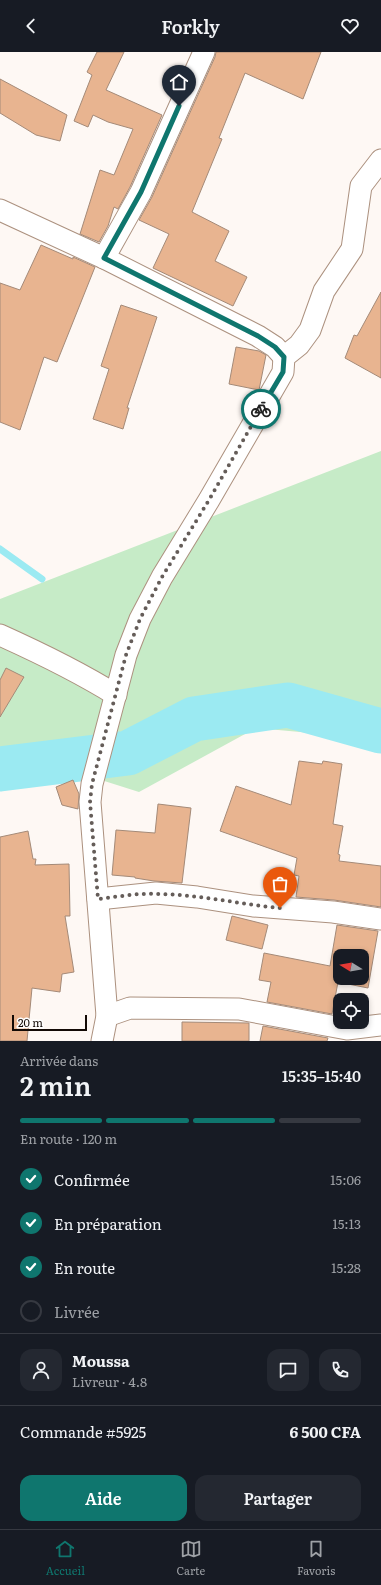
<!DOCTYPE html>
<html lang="fr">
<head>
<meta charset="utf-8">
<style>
	body { margin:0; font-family:Literata,serif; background:#242831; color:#f1f3f6; height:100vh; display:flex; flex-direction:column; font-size:15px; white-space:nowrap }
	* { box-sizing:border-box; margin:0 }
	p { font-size:13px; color:#9ea1a6 }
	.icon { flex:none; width:22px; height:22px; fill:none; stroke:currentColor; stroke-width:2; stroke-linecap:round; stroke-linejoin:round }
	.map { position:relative; height:989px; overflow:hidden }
	.details { display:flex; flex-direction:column; background:#171b24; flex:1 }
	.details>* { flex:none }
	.needle { width:26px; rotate:281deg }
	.controls { position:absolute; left:333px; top:897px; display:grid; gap:8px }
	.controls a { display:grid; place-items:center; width:36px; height:36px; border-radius:8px; background:#171b24; box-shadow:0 2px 6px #0003; font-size:20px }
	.scale { position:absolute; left:12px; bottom:10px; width:75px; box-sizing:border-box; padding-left:4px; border:2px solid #130a05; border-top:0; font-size:11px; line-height:14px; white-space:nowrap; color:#130a05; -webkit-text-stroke:3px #fff; paint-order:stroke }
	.pin { position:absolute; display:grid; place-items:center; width:34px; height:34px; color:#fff; margin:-41px -17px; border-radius:50% 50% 50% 0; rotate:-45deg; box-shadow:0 0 4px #0007 }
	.pin .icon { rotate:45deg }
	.courier { position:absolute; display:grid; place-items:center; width:40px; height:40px; margin:-20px; border:3px solid #0f766e; border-radius:50%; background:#fff; color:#222; box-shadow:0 1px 5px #0007 }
	.summary em { font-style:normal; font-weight:600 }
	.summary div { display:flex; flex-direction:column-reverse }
	.summary { display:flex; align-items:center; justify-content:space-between; height:68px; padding:0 20px }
	h1 { font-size:26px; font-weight:600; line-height:30px }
	.bar { display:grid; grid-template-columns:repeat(4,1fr); gap:6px 4px; align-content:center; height:48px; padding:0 20px }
	.bar i { height:5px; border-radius:3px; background:#363941 }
	.bar .on { background:#0f766e }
	.bar p { grid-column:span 4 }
	.line { display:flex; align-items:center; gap:10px; padding:0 20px; border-top:1px solid #363941 }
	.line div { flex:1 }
	.round { display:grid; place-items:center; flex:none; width:42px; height:42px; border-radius:12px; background:#242831 }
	ol { padding:0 20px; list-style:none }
	li { display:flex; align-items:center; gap:12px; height:44px }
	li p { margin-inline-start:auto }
	li .icon { padding:4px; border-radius:50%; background:#0f766e; color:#fff; stroke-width:4 }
	li:last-child { color:#9ea1a6 }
	li i { width:22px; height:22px; border:2px solid #363941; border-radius:50% }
	.primary-button { display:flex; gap:8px; margin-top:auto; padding:8px 20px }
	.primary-button a { flex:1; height:46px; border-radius:12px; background:#0f766e; color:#fff; font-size:16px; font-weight:600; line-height:46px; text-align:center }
	.primary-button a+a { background:#242831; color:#f1f3f6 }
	header { display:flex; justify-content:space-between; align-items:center; height:52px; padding:0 20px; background:#171b24; font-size:18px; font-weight:600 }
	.menu { display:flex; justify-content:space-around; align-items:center; height:56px; border-top:1px solid #363941; background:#171b24; font-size:11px; color:#9ea1a6 }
	.menu a { display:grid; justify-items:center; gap:2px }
	.menu .on { color:#0f766e }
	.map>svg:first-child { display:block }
	.green { fill:#c6ebc7 }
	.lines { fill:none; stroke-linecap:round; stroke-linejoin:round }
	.stream { stroke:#9beaf2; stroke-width:7 }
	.river { stroke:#9beaf2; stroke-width:45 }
	.building { fill:#e8b490; stroke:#a48a78; fill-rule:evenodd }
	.minor-casing { stroke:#ac917f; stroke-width:23 }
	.minor { stroke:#fff; stroke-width:21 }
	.done { stroke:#655d59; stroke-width:4; stroke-dasharray:0 7.2 }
	.route { stroke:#0f766e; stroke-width:5 }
</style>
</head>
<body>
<header><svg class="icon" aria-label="back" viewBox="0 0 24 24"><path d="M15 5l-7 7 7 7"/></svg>Forkly<svg class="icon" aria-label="heart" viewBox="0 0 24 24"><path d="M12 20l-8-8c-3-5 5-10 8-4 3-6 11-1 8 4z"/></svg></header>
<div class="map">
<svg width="381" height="989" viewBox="0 0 381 989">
	<rect width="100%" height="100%" fill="#fef8f4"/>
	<polygon class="green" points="381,399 381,698 355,685 256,676 139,740 57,714 0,729 0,547"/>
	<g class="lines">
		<polyline class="stream" points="0,497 42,527"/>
		<polyline class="river" points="0,717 128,701 194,667 288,653 381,679"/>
	</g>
	<g class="building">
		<polygon points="97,0 124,0 106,38 162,63 130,135 118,157 114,155 108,174 99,190 80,182 100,118 114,123 133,77 108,70 93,63 88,75 74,69 92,23 87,20"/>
		<polygon points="216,0 321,0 303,47 245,21 219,86 222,87 192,160 229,179 215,209 247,225 233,254 153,216 169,182 139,168 152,145 215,5"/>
		<polygon points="0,27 67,63 60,89 36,83 0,61"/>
		<polygon points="41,193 73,207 73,205 95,215 57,310 44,305 20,378 0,370 0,231 20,238"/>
		<polygon points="381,240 381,326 345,306 354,283 357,284"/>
		<polygon points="121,253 157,265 127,356 129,356 123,377 93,367 109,317 101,314"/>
		<polygon points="236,295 259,299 266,303 259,338 229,332"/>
		<polygon points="6,616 24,625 0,665 0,628"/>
		<polygon points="299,709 322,712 323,709 342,712 333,772 343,774 338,802 340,803 339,809 381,814 381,855 334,848 296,845 299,824 294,823 297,806 220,779 236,734 291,753"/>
		<polygon points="73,728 79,742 78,757 62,753 56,735"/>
		<polygon points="158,752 191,756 182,831 154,829 135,826 135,825 112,823 116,778 155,781"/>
		<polygon points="28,779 33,807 36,807 35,813 69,812 70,864 65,864 74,920 62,922 60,940 32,936 27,989 0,989 0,785"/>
		<polygon points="232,864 268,873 262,897 226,888"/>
		<path d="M337,873L378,879L368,936L338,930L332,962L267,950L271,930L259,928L264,901L330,914ZM340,904H362V926H340Z"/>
		<polygon points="182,970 249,971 249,989 182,989"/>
		<polygon points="263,974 328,986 327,989 260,989"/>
	</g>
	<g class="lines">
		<defs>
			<g id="minor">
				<polyline points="0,158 104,206 258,284 275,295 284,305"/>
				<polyline points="104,206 141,140 204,0"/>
				<path d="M0,583C40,601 79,620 116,643"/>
				<polyline points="98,847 156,841 197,845 253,854 333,860 381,867"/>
				<polyline points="107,964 130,956 239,957 347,977 381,973"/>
				<polyline points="102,989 107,964 90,750 92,732 126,603 140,567 162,525 209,448 283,320 284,305 299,293 310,278 324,239 352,197 361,134 381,108"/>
			</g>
		</defs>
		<use href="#minor" class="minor-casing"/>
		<use href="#minor" class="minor"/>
	</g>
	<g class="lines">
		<path class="done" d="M261,357L209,448L162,525L140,567L126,603L92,732L90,750L98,847C117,845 136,841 155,842C197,842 238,852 280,856"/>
		<polyline class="route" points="179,54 141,140 104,206 258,284 275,295 284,305 283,320 261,357"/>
	</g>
</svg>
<div class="controls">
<a><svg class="needle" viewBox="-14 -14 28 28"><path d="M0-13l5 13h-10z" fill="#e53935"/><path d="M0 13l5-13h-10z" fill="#9ea1a6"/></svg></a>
<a><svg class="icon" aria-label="locate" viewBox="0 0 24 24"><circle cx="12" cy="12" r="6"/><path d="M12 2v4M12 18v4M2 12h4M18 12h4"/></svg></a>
</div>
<div class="scale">20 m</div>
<div class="pin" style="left:280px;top:856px;background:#ea580c"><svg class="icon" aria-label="bag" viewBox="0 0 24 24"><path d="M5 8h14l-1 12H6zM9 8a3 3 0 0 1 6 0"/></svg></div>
<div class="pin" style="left:179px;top:54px;background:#1f2937"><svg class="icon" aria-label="home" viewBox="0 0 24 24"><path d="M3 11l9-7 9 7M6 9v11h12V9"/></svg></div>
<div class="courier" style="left:261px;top:357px"><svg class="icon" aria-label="bike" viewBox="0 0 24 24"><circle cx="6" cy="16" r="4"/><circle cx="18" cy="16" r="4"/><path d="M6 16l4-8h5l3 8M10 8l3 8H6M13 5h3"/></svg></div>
</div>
<section class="details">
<div class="summary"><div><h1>2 min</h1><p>Arrivée dans</p></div><em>15:35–15:40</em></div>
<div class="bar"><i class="on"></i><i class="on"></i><i class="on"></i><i></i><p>En route · 120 m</p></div>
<ol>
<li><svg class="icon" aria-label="check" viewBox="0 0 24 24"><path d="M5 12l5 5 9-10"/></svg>Confirmée<p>15:06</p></li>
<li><svg class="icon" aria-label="check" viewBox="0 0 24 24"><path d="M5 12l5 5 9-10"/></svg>En préparation<p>15:13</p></li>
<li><svg class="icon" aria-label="check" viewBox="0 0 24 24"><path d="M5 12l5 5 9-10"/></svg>En route<p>15:28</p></li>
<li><i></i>Livrée</li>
</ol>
<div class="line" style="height:72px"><a class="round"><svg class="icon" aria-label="person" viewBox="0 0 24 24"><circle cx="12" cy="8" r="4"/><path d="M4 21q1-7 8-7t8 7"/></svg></a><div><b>Moussa</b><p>Livreur · 4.8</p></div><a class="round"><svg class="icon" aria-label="chat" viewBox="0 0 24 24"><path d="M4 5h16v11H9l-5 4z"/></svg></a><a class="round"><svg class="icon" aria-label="phone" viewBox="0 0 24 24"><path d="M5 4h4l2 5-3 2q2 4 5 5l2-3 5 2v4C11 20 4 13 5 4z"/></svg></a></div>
<div class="line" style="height:52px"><div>Commande #5925</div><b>6 500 CFA</b></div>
<div class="primary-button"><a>Aide</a><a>Partager</a></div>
</section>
<nav class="menu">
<a class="on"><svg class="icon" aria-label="home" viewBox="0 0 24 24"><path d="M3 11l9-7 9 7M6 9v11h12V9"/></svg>Accueil</a>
<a><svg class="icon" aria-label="map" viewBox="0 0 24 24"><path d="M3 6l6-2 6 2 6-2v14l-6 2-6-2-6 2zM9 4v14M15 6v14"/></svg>Carte</a>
<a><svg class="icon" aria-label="saved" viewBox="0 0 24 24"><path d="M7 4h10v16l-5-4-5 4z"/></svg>Favoris</a>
</nav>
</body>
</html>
